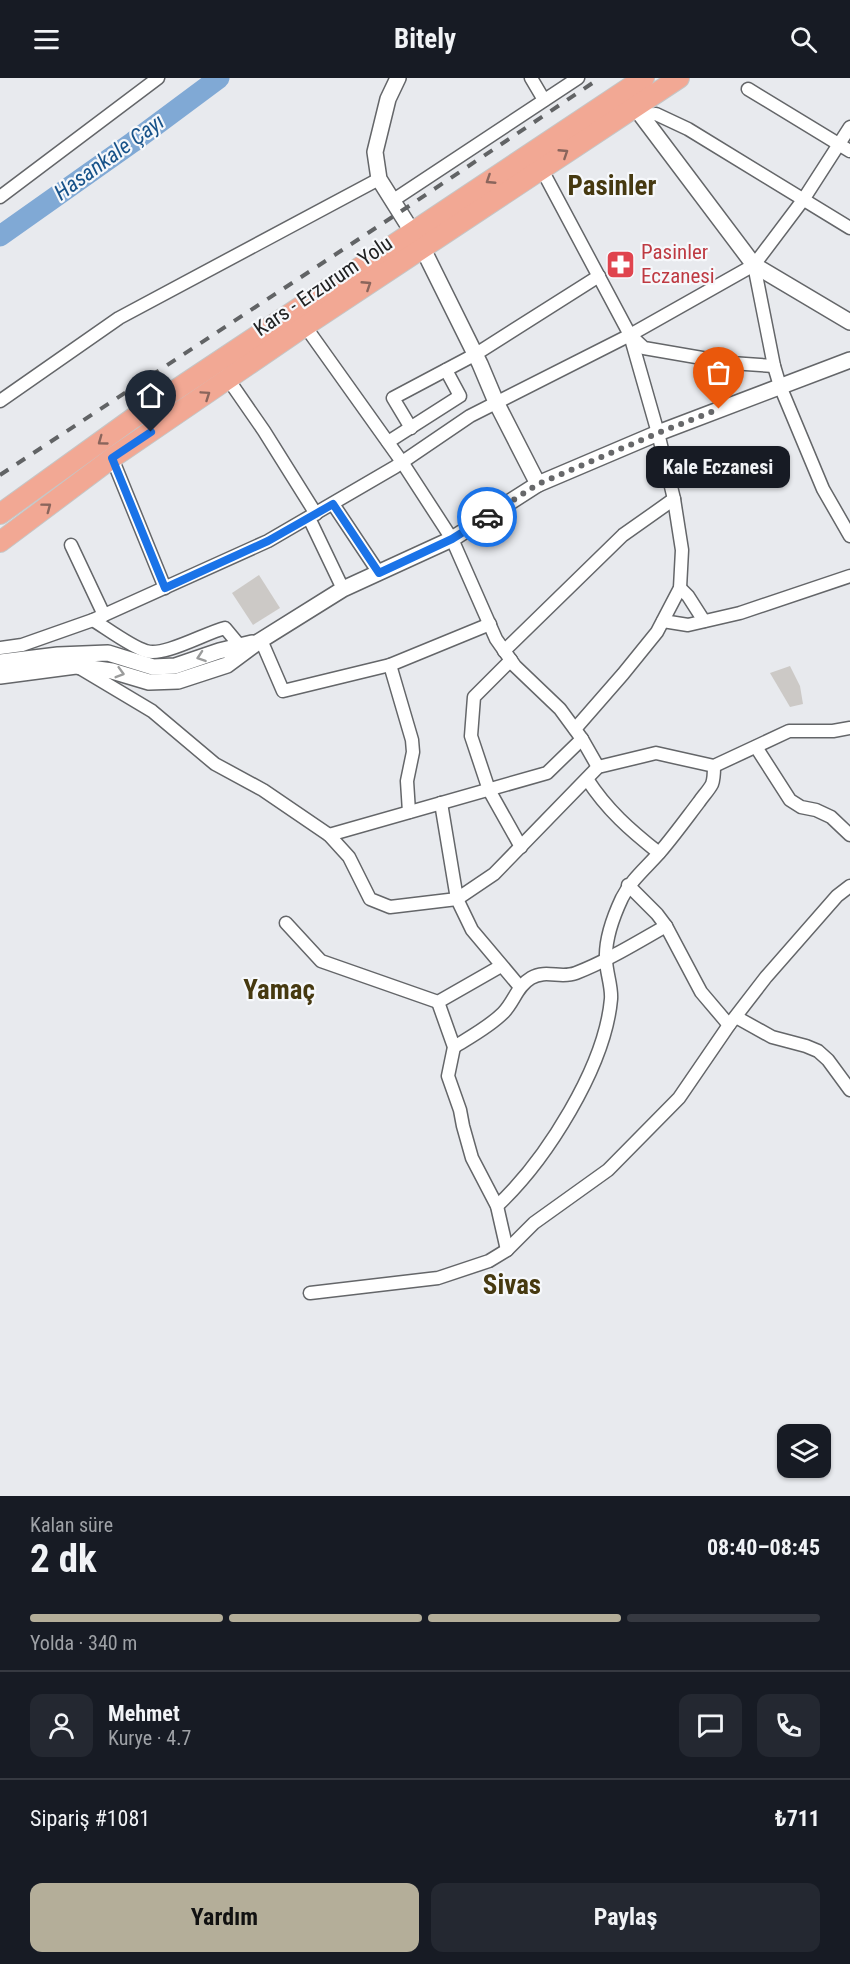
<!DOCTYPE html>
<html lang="tr">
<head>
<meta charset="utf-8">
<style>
	body { margin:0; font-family:"Roboto Condensed",sans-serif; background:#242831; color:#f1f3f6; height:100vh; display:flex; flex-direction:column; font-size:22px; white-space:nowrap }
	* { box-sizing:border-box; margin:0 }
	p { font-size:20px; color:#9ea1a6 }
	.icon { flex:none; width:33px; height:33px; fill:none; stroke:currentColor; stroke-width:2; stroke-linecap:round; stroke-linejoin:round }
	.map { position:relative; height:1418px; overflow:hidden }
	.drawer { display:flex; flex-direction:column; background:#171b24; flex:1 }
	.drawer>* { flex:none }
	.fabs { position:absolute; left:777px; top:1346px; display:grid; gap:12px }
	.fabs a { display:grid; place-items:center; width:54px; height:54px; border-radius:12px; background:#171b24; box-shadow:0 2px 4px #0004; font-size:30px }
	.pin { position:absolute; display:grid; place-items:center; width:51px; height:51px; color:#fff; margin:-62px -26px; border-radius:50% 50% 50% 0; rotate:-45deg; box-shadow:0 0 6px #0007 }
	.pin .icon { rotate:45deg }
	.courier { position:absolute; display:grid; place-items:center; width:60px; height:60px; margin:-30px; border:4px solid #1a73e8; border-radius:50%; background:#fff; color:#222; box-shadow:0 2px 8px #0007 }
	.bubble { position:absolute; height:42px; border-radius:12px; background:#171b24; box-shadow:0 2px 4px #0004; font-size:20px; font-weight:700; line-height:42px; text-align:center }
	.summary em { font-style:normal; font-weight:700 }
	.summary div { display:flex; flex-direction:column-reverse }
	.summary { display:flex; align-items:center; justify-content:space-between; height:102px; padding:0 30px }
	h1 { font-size:39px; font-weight:700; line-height:45px }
	.bar { display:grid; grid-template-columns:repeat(4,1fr); gap:9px 6px; align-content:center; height:72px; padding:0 30px }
	.bar i { height:8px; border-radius:4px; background:#363941 }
	.bar .on { background:#b4ae99 }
	.bar p { grid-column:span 4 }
	.line { display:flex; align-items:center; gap:15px; padding:0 30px; border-top:2px solid #363941 }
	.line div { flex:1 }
	.round { display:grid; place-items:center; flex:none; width:63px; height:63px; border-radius:12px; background:#242831 }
	.primary-button { display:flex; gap:12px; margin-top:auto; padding:12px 30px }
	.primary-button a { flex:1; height:69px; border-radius:12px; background:#b4ae99; color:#111; font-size:24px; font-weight:700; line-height:69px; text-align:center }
	.primary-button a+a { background:#242831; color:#f1f3f6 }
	header { display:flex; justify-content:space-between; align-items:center; height:78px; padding:0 30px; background:#171b24; font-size:27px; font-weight:700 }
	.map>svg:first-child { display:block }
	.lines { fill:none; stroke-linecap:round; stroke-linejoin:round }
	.river { stroke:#80a9d5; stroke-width:21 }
	.building { fill:#ccc9c6 }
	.minor-casing { stroke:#646669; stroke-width:15 }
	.tertiary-casing { stroke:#646669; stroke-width:18 }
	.trunk-casing { stroke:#c5c6c6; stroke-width:22 }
	.minor { stroke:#fff; stroke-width:12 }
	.tertiary { stroke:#fff; stroke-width:15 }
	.trunk { stroke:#f2a894; stroke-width:20 }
	.rail { stroke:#616365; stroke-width:4; stroke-dasharray:10 10; stroke-linecap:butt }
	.oneway { stroke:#8a655c }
	.oneway2 { stroke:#9b9c9c }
	.done { stroke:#67686a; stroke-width:6; stroke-dasharray:0 10.8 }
	.route { stroke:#1a73e8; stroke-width:8 }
	.labels { text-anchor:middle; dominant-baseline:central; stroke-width:4.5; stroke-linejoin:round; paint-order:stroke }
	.health-label { font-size:21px; fill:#be3a42; stroke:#f6f8fb; text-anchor:start }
	.street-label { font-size:21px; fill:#212223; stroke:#f6f8fb }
	.water-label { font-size:22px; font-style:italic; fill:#175289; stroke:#f6f8fb }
	.district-label { font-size:27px; font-weight:bold; fill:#463910; stroke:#f6f8fb }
</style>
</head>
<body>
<header><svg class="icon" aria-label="menu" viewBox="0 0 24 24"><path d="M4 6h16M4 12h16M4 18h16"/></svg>Bitely<svg class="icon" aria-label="search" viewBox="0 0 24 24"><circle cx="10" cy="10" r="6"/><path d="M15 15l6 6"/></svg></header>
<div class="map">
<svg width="850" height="1418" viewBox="0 0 850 1418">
	<rect width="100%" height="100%" fill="#e8eaee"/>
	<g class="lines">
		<polyline class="river" points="0,158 133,64 219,0"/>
	</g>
	<g class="building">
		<polygon points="259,497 280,530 253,547 232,515"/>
		<polygon points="790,588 800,608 803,626 790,629 770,595"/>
	</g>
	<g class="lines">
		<defs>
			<g id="minor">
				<polyline points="531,0 544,22"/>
				<polyline points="748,11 850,73"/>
				<polyline points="641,37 656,36 688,51 850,150"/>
				<polyline points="541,90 630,257 644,270 731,285 774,288"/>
				<polyline points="0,119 158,0"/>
				<polyline points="392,123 578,0"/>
				<polyline points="754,187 774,288 780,308 823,411 850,458"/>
				<polyline points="305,248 402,384 452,461 496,561 515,588 560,631 582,661 598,689"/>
				<polyline points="228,301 264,353 316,436"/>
				<polyline points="0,323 119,240 379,101"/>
				<polyline points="411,350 393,320 476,276 599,198"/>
				<polyline points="388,364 460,318 446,292"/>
				<polyline points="112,380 165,510"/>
				<polyline points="333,426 379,495"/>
				<polyline points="309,440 343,511"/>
				<polyline points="71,467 104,537"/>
				<polyline points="680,510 688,518 704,543"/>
				<path d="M93,542C106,550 133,570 146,573C164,579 205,555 225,550L240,568"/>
				<polyline points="663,543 688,547 740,535 850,498"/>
				<polyline points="261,562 283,613 390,587 490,546"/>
				<polyline points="0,570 22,567 93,542 268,463 395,389 470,338 630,257 754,187 803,122 850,49"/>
				<polyline points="504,573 623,457 674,421"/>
				<polyline points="511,582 474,619 471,658 489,712 521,769"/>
				<polyline points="390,587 412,662 413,674 407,703 409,734"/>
				<polyline points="80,590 152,633 215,686 263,712 329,757 349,779 370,821 390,829 457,821 472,852 520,909"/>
				<polyline points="575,651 623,596 657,554 680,510 682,472 674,421 658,355 630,257"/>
				<polyline points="756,669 790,722 801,729 816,732 831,739 850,757"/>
				<path d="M587,701C607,732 630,752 659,775"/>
				<polyline points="441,725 457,821 494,796 598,689 656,675 714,688 789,653 833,653 850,650"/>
				<polyline points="329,757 547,695 582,661"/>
				<polyline points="628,807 657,836 666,848 701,914 729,947"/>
				<polyline points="286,845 321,883 438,924 501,888"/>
				<polyline points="438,924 454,969 448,998 460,1032 463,1048 472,1080 497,1128 507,1172"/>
				<polyline points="736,939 772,959 806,968 818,973 828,982 850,1012"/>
				<path d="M454,969C470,959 489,949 503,935C514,924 517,908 531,900C546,891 561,901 576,895C607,883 636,865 666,848"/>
				<path d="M497,1128C546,1082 605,989 611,921C612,908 606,894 606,881C605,861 614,837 622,820C631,802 646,790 660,774C673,759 686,741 699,724C703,718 709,712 712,706C714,701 714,694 714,688"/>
				<polyline points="310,1215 438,1200 489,1183 507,1172 534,1145 608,1092 679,1020 729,947 766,899 837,818 850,808"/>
			</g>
			<g id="tertiary">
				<polyline points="398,0 388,21 375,74 379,101 423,171 480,286 496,324 538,406"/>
				<polyline points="635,29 754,187 850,244"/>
				<polyline points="0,584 58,577 108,575 153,589 175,588 219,573 252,565"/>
				<polyline points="0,598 76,588 112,593 149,604 178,603 227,587 258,564 343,511 452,461 538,406 658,355 850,282"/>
			</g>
			<g id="trunk">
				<polyline points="0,436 132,341 644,0"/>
				<polyline points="0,464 112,380 305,248 679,0"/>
			</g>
		</defs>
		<use href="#minor" class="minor-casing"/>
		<use href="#tertiary" class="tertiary-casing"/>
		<use href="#trunk" class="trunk-casing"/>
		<use href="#minor" class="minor"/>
		<use href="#tertiary" class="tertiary"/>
		<use href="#trunk" class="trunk"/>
		<polyline class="rail" points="0,397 400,134 600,0"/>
	</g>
	<defs><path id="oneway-chevron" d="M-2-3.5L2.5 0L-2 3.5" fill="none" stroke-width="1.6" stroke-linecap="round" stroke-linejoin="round" transform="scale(1.5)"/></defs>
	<g class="oneway">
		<use href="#oneway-chevron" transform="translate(564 75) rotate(-33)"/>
		<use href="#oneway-chevron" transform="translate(490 102) rotate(147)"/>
		<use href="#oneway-chevron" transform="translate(367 207) rotate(-33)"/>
		<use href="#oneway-chevron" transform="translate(206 317) rotate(-34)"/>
		<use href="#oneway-chevron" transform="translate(102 363) rotate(144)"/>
		<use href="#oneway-chevron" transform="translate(47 429) rotate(-37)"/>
	</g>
	<g class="oneway2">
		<use href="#oneway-chevron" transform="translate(201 579) rotate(161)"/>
		<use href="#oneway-chevron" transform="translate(120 595) rotate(16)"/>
	</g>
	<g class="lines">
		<polyline class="done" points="487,439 538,406 658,355 719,331"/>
		<polyline class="route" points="151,354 112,380 165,510 268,463 333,426 379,495 452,461 487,439"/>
	</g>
	<defs>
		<symbol id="pharmacy-square" viewBox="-11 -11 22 22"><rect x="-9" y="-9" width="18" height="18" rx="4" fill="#e0444e" stroke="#f6f8fb"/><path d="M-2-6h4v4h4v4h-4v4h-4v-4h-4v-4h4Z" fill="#fff"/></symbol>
	</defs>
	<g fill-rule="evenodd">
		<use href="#pharmacy-square" x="604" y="170" width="33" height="33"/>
	</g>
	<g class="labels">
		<g class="health-label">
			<text x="641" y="174">Pasinler<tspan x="641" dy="24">Eczanesi</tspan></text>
		</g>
		<g class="street-label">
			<text transform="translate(323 208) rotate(-34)">Kars - Erzurum Yolu</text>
		</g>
		<g class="water-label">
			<text transform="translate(109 79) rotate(-36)">Hasankale Çayı</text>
		</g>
		<g class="district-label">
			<text x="612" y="108">Pasinler</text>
			<text x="279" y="912">Yamaç</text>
			<text x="512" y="1207">Sivas</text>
		</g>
	</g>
</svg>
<div class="fabs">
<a><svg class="icon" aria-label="layers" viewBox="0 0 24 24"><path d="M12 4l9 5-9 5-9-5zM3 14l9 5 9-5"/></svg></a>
</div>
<div class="pin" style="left:719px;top:331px;background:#ea580c"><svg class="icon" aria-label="bag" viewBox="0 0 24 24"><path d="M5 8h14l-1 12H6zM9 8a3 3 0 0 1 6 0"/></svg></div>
<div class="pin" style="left:151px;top:354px;background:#1f2937"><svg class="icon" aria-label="home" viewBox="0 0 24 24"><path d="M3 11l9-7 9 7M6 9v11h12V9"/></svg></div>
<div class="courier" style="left:487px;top:439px"><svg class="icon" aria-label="car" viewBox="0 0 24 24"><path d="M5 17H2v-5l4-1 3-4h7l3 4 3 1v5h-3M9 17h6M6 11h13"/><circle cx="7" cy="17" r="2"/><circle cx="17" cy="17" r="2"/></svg></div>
<div class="bubble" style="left:646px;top:368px;width:144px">Kale Eczanesi</div>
</div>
<section class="drawer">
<div class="summary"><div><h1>2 dk</h1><p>Kalan süre</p></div><em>08:40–08:45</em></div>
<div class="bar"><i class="on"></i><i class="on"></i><i class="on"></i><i></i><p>Yolda · 340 m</p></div>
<div class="line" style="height:108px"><a class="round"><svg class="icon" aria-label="person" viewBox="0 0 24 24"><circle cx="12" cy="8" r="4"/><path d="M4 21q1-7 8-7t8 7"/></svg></a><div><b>Mehmet</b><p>Kurye · 4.7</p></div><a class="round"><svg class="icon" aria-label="chat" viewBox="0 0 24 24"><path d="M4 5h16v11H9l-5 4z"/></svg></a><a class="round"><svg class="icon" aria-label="phone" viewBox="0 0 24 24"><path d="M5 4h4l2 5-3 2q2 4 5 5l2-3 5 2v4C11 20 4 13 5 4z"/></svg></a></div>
<div class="line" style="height:78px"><div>Sipariş #1081</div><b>₺711</b></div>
<div class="primary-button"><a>Yardım</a><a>Paylaş</a></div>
</section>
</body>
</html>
